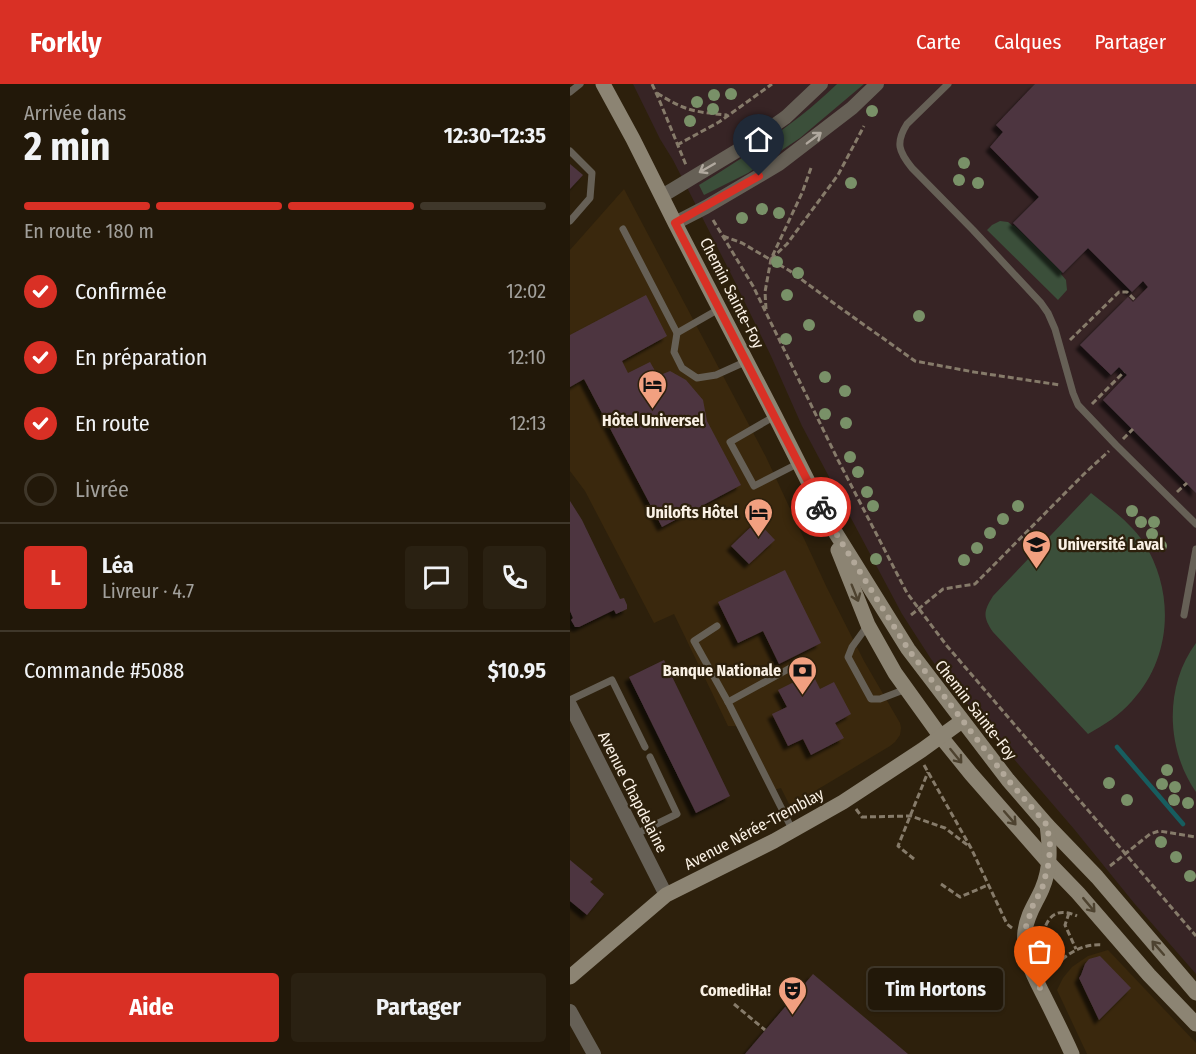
<!DOCTYPE html>
<html lang="fr">
<head>
<meta charset="utf-8">
<style>
	body { margin:0; font-family:"Fira Sans Condensed",sans-serif; background:#2a2112; color:#f1f3f6; height:100vh; display:flex; flex-direction:column; font-size:22px; white-space:nowrap }
	* { box-sizing:border-box; margin:0 }
	p { font-size:20px; color:#a2a09c }
	.icon { flex:none; width:33px; height:33px; fill:none; stroke:currentColor; stroke-width:2; stroke-linecap:round; stroke-linejoin:round }
	.map { position:relative; flex:1; overflow:hidden }
	.sheet { display:flex; flex-direction:column; background:#221809; width:570px }
	.sheet>* { flex:none }
	.pin { position:absolute; display:grid; place-items:center; width:51px; height:51px; color:#fff; margin:-62px -26px; border-radius:50% 50% 50% 0; rotate:-45deg; box-shadow:0 0 6px #0007 }
	.pin .icon { rotate:45deg }
	.courier { position:absolute; display:grid; place-items:center; width:60px; height:60px; margin:-30px; border:4px solid #d93025; border-radius:50%; background:#fff; color:#222; box-shadow:0 2px 8px #0007 }
	.bubble { position:absolute; height:42px; border-radius:6px; background:#221809; box-shadow:0 2px 4px #0004,0 0 0 2px #3f372a; font-size:20px; font-weight:700; line-height:42px; text-align:center }
	.overview em { font-style:normal; font-weight:700 }
	.overview div { display:flex; flex-direction:column-reverse }
	.overview { display:flex; align-items:center; justify-content:space-between; height:102px; padding:0 24px }
	h1 { font-size:39px; font-weight:700; line-height:45px }
	.bar { display:grid; grid-template-columns:repeat(4,1fr); gap:9px 6px; align-content:center; height:72px; padding:0 24px }
	.bar i { height:8px; border-radius:4px; background:#3f372a }
	.bar .selected { background:#d93025 }
	.bar p { grid-column:span 4 }
	.line { display:flex; align-items:center; gap:15px; padding:0 24px; border-top:2px solid #3f372a }
	.line div { flex:1 }
	.round { display:grid; place-items:center; flex:none; width:63px; height:63px; border-radius:6px; background:#2a2112 }
	ol { padding:0 24px; list-style:none }
	li { display:flex; align-items:center; gap:18px; height:66px }
	li p { margin-inline-start:auto }
	li .icon { padding:6px; border-radius:50%; background:#d93025; color:#fff; stroke-width:4 }
	li:last-child { color:#a2a09c }
	li i { width:33px; height:33px; border:3px solid #3f372a; border-radius:50% }
	.action { display:flex; gap:12px; margin-top:auto; padding:12px 24px }
	.action a { flex:1; height:69px; border-radius:6px; background:#d93025; color:#fff; font-size:24px; font-weight:700; line-height:69px; text-align:center }
	.action a+a { background:#2a2112; color:#f1f3f6 }
	header { display:flex; align-items:center; gap:36px; box-sizing:border-box; height:84px; padding:0 30px; background:#d93025; color:#fff }
	header strong { font-size:28px }
	nav { display:flex; gap:33px; margin-inline-start:auto; font-size:21px }
	main { display:flex; flex:1; min-height:0 }
	.map>svg:first-child { display:block }
	.built { fill:#3a280d }
	.education { fill:#372425 }
	.green { fill:#3b4f3a }
	.lines { fill:none; stroke-linecap:round; stroke-linejoin:round }
	.stream { stroke:#175d5f; stroke-width:4.5 }
	.building { fill:#4d3641; filter:url(#shadow) }
	.path { stroke:#867b6a; stroke-width:3; stroke-dasharray:6 3; stroke-linecap:butt }
	.lane { stroke:#666056; stroke-width:7 }
	.street { stroke:#666056; stroke-width:14 }
	.secondary { stroke:#8c8473; stroke-width:15 }
	.tree { fill:#799168 }
	.oneway { stroke:#b0a89e }
	.oneway2 { stroke:#4e4330 }
	.done { stroke:#b2a899; stroke-width:6; stroke-dasharray:0 10.8 }
	.route { stroke:#d93025; stroke-width:8 }
	.labels { text-anchor:middle; dominant-baseline:central; stroke-width:4.5; stroke-linejoin:round; paint-order:stroke }
	.street-label { font-size:16px; fill:#faf1e5; stroke:#2d200c }
	.poi-label { font-size:16px; font-weight:bold; fill:#faf1e5; stroke:#2d200c; text-anchor:end }
</style>
</head>
<body>
<header>
<strong>Forkly</strong>
<nav><a>Carte</a><a>Calques</a><a>Partager</a></nav>
</header>
<main>
<section class="sheet">
<div class="overview"><div><h1>2 min</h1><p>Arrivée dans</p></div><em>12:30–12:35</em></div>
<div class="bar"><i class="selected"></i><i class="selected"></i><i class="selected"></i><i></i><p>En route · 180 m</p></div>
<ol>
<li><svg class="icon" aria-label="check" viewBox="0 0 24 24"><path d="M5 12l5 5 9-10"/></svg>Confirmée<p>12:02</p></li>
<li><svg class="icon" aria-label="check" viewBox="0 0 24 24"><path d="M5 12l5 5 9-10"/></svg>En préparation<p>12:10</p></li>
<li><svg class="icon" aria-label="check" viewBox="0 0 24 24"><path d="M5 12l5 5 9-10"/></svg>En route<p>12:13</p></li>
<li><i></i>Livrée</li>
</ol>
<div class="line" style="height:108px"><b class="round" style="background:#d93025;color:#fff">L</b><div><b>Léa</b><p>Livreur · 4.7</p></div><a class="round"><svg class="icon" aria-label="chat" viewBox="0 0 24 24"><path d="M4 5h16v11H9l-5 4z"/></svg></a><a class="round"><svg class="icon" aria-label="phone" viewBox="0 0 24 24"><path d="M5 4h4l2 5-3 2q2 4 5 5l2-3 5 2v4C11 20 4 13 5 4z"/></svg></a></div>
<div class="line" style="height:78px"><div>Commande #5088</div><b>$10.95</b></div>
<div class="action"><a>Aide</a><a>Partager</a></div>
</section>
<div class="map">
<svg width="626" height="970" viewBox="0 0 626 970">
	<defs>
		<filter id="shadow"><feDropShadow dx="-4.5" dy="4.5" stdDeviation="1.5" flood-color="#0009"/></filter>
	</defs>
	<rect width="100%" height="100%" fill="#2d200c"/>
	<g class="built">
		<polygon points="54,105 196,373 257,504 294,577 330,639 331,644 330,651 325,658 320,662 220,722 211,704 200,707 167,642 158,642 104,530 84,539 15,407 0,387 0,166"/>
		<polygon points="538,866 626,959 626,970 517,970 487,906 493,894 502,883 518,872"/>
	</g>
	<polygon class="education" points="63,0 626,0 626,890 564,819 504,745 382,603 361,575 332,530 232,342 201,272 162,192 103,76 90,55"/>
	<g class="green">
		<path d="M267,0H294L230,54L178,89L134,111L129,101C177,71 226,40 267,0Z"/>
		<polygon points="430,137 438,138 443,142 444,141 492,188 491,190 496,196 497,206 488,216 417,146 422,141"/>
		<path d="M521,409C540,424 561,439 574,459C605,508 602,574 562,617C550,631 534,641 518,650L423,548C413,533 413,528 423,512Z"/>
		<path d="M626,559V708C596,665 594,602 626,559Z"/>
	</g>
	<g class="lines">
		<polyline class="stream" points="547,663 613,740"/>
	</g>
	<g class="building">
		<polygon points="465,0 626,0 626,409 533,316 557,291 549,283 541,291 510,261 558,213 563,218 578,203 573,197 562,208 518,164 493,189 443,139 469,113 420,63 433,48 426,41"/>
		<polygon points="0,80 13,91 0,105"/>
		<polygon points="76,211 97,252 52,277 58,289 80,278 88,292 100,287 116,296 133,316 137,337 171,401 92,443 14,295 0,303 0,251"/>
		<polygon points="0,417 12,436 50,515 54,514 57,521 57,525 46,530 44,526 9,543 5,543 1,536 3,534 0,527"/>
		<polygon points="187,437 205,456 179,480 161,462"/>
		<polygon points="215,486 251,559 209,580 193,547 168,559 148,518"/>
		<polygon points="94,576 160,712 126,729 59,593"/>
		<polygon points="242,589 250,605 264,598 281,630 265,639 274,654 241,671 233,655 218,662 202,630 217,623 208,606"/>
		<polygon points="0,776 23,795 20,798 34,810 17,831 0,817"/>
		<polygon points="530,872 561,904 529,936 509,894 511,891 515,880 519,875"/>
		<polygon points="243,890 338,970 175,970"/>
	</g>
	<g class="lines">
		<g class="path">
			<polyline points="82,0 88,13 116,81"/>
			<path d="M87,9C115,27 125,28 157,31"/>
			<polyline points="107,61 149,38 202,0"/>
			<polyline points="143,136 183,202 268,376 337,509 377,562 626,852"/>
			<polyline points="153,152 172,159 220,187 269,223 345,277 404,288 490,301"/>
			<polyline points="201,175 217,160 268,91 294,42"/>
			<polyline points="196,225 195,208 201,175 232,109 241,84"/>
			<polyline points="500,256 549,208 557,208 565,216"/>
			<polyline points="522,320 554,288"/>
			<polyline points="553,355 563,345"/>
			<polyline points="607,408 617,399"/>
			<polyline points="341,531 373,505 405,500 514,390 539,367"/>
			<polyline points="354,681 401,764 437,840 442,844"/>
			<polyline points="286,725 292,733 341,732 375,744 400,763"/>
			<polyline points="344,775 328,762 358,688"/>
			<polyline points="540,782 580,750 589,747 626,753"/>
			<polyline points="371,800 390,813 418,801"/>
			<polyline points="499,829 495,841 506,865"/>
			<polyline points="473,848 479,855 490,877"/>
			<path d="M471,859C475,837 482,821 507,832"/>
			<path d="M479,888C494,872 510,859 533,861"/>
			<polyline points="164,920 195,946"/>
		</g>
		<g class="lane">
			<path d="M378,0L337,40C325,59 329,68 342,84L403,146L471,219L478,229L485,245L503,309L508,321L546,361L626,440"/>
			<polyline points="0,8 10,0"/>
			<polyline points="0,67 22,89 20,114 0,137"/>
			<polyline points="53,145 107,249 104,268 112,284 127,294 146,291 177,277"/>
			<polyline points="107,249 149,225"/>
			<polyline points="205,332 160,358 184,402 229,379"/>
			<polyline points="614,531 626,465"/>
			<polyline points="298,541 282,563 278,573 301,615 310,615 336,605"/>
			<polyline points="147,542 124,557 158,618 223,747"/>
			<polyline points="0,616 42,596 75,663"/>
			<polyline points="158,618 222,583"/>
			<polyline points="66,750 107,730 80,673"/>
		</g>
		<g class="street">
			<polyline points="92,112 175,62 216,33 251,0"/>
			<polyline points="105,139 136,123 209,80 282,24 307,0"/>
			<polyline points="0,621 96,811"/>
			<polyline points="0,927 24,970"/>
		</g>
		<g class="secondary">
			<polyline points="33,0 63,55 105,139 205,332 257,435 338,565 438,696 477,741 527,793 626,909"/>
			<polyline points="268,466 298,541 325,589 371,653 401,690 479,779 508,809 579,891 626,940"/>
			<path d="M477,741C480,763 481,784 472,805C466,819 457,830 455,847C452,873 465,894 476,916C485,934 494,952 502,970"/>
			<polyline points="0,893 96,811 204,757 273,718 352,666 392,637"/>
		</g>
	</g>
	<g class="tree">
		<circle cx="161" cy="10" r="6"/>
		<circle cx="144" cy="11" r="6"/>
		<circle cx="127" cy="18" r="6"/>
		<circle cx="143" cy="25" r="6"/>
		<circle cx="302" cy="27" r="6"/>
		<circle cx="120" cy="37" r="6"/>
		<circle cx="394" cy="79" r="6"/>
		<circle cx="389" cy="96" r="6"/>
		<circle cx="281" cy="99" r="6"/>
		<circle cx="408" cy="99" r="6"/>
		<circle cx="192" cy="125" r="6"/>
		<circle cx="209" cy="129" r="6"/>
		<circle cx="172" cy="134" r="6"/>
		<circle cx="207" cy="178" r="6"/>
		<circle cx="228" cy="189" r="6"/>
		<circle cx="217" cy="211" r="6"/>
		<circle cx="349" cy="232" r="6"/>
		<circle cx="239" cy="241" r="6"/>
		<circle cx="216" cy="255" r="6"/>
		<circle cx="255" cy="293" r="6"/>
		<circle cx="275" cy="307" r="6"/>
		<circle cx="255" cy="330" r="6"/>
		<circle cx="276" cy="339" r="6"/>
		<circle cx="280" cy="373" r="6"/>
		<circle cx="288" cy="388" r="6"/>
		<circle cx="297" cy="408" r="6"/>
		<circle cx="303" cy="422" r="6"/>
		<circle cx="448" cy="422" r="6"/>
		<circle cx="562" cy="427" r="6"/>
		<circle cx="433" cy="435" r="6"/>
		<circle cx="571" cy="438" r="6"/>
		<circle cx="584" cy="438" r="6"/>
		<circle cx="420" cy="449" r="6"/>
		<circle cx="582" cy="450" r="6"/>
		<circle cx="591" cy="462" r="6"/>
		<circle cx="407" cy="464" r="6"/>
		<circle cx="306" cy="475" r="6"/>
		<circle cx="394" cy="476" r="6"/>
		<circle cx="597" cy="686" r="6"/>
		<circle cx="539" cy="699" r="6"/>
		<circle cx="592" cy="700" r="6"/>
		<circle cx="605" cy="703" r="6"/>
		<circle cx="557" cy="716" r="6"/>
		<circle cx="604" cy="716" r="6"/>
		<circle cx="618" cy="719" r="6"/>
		<circle cx="591" cy="758" r="6"/>
		<circle cx="606" cy="773" r="6"/>
		<circle cx="620" cy="792" r="6"/>
	</g>
	<defs><path id="oneway-shaft" d="M-6 0H5M1.5-3L5.5 0L1.5 3" fill="none" stroke-width="1.6" stroke-linecap="round" stroke-linejoin="round" transform="scale(1.5)"/></defs>
	<g class="oneway">
		<use href="#oneway-shaft" transform="translate(244 54) rotate(-37)"/>
		<use href="#oneway-shaft" transform="translate(137 84) rotate(150)"/>
	</g>
	<g class="oneway2">
		<use href="#oneway-shaft" transform="translate(285 509) rotate(68)"/>
		<use href="#oneway-shaft" transform="translate(386 672) rotate(51)"/>
		<use href="#oneway-shaft" transform="translate(440 734) rotate(49)"/>
		<use href="#oneway-shaft" transform="translate(519 821) rotate(50)"/>
		<use href="#oneway-shaft" transform="translate(588 864) rotate(-131)"/>
	</g>
	<g class="lines">
		<polyline class="done" points="251,423 257,435 338,565 438,696 477,741 480,761 479,778 472,805 463,821 455,846 454,861 458,877 470,904"/>
		<polyline class="route" points="189,92 105,139 251,423"/>
	</g>
	<defs>
		<symbol id="hotel-pin" viewBox="-11 -11 22 30"><path d="M0 17L-7.5 6A9.5 9.5 0 1 1 7.5 6Z" fill="#f2a080" stroke="#2d200c"/><path d="M-6-4.5h1.5V1H6V5H4.5V3h-9V5H-6ZM-4 0a1.8 1.8 0 1 1 3.6 0ZM.5 0V-2.5h3Q6-2.5 6 0Z" fill="#111"/></symbol>
		<symbol id="university-pin" viewBox="-11 -11 22 30"><path d="M0 17L-7.5 6A9.5 9.5 0 1 1 7.5 6Z" fill="#f2a080" stroke="#2d200c"/><path d="M0-5L7-2L0 1L-7-2ZM-4 1L0 2.5L4 1V4Q0 6-4 4Z" fill="#111"/></symbol>
		<symbol id="bank-pin" viewBox="-11 -11 22 30"><path d="M0 17L-7.5 6A9.5 9.5 0 1 1 7.5 6Z" fill="#f2a080" stroke="#2d200c"/><path d="M-6-4H6V4H-6ZM0-2.3a2.3 2.3 0 1 0 0 4.6a2.3 2.3 0 1 0 0-4.6Z" fill="#111"/></symbol>
		<symbol id="theatre-pin" viewBox="-11 -11 22 30"><path d="M0 17L-7.5 6A9.5 9.5 0 1 1 7.5 6Z" fill="#f2a080" stroke="#2d200c"/><path d="M-5-5.5Q0-4 5-5.5V0Q5 5 0 6Q-5 5-5 0ZM-3.3-2.5H-1v1.5H-3.3ZM1-2.5H3.3v1.5H1ZM-2.8 1Q0 5.5 2.8 1Z" fill="#111"/></symbol>
	</defs>
	<g fill-rule="evenodd">
		<use href="#hotel-pin" x="66" y="284" width="33" height="45"/>
		<use href="#hotel-pin" x="172" y="412" width="33" height="45"/>
		<use href="#university-pin" x="450" y="444" width="33" height="45"/>
		<use href="#bank-pin" x="216" y="570" width="33" height="45"/>
		<use href="#theatre-pin" x="206" y="890" width="33" height="45"/>
	</g>
	<g class="labels">
		<g class="street-label">
			<text transform="translate(162 209) rotate(63)">Chemin Sainte-Foy</text>
			<text transform="translate(406 626) rotate(52)">Chemin Sainte-Foy</text>
			<text transform="translate(63 708) rotate(63)">Avenue Chapdelaine</text>
			<text transform="translate(184 745) rotate(-28)">Avenue Nérée-Tremblay</text>
		</g>
		<g class="poi-label">
			<text x="83" y="336" text-anchor="middle">Hôtel Universel</text>
			<text x="168" y="428">Unilofts Hôtel</text>
			<text x="488" y="460" text-anchor="start">Université Laval</text>
			<text x="211" y="586">Banque Nationale</text>
			<text x="201" y="906">ComediHa!</text>
		</g>
	</g>
</svg>
<div class="pin" style="left:470px;top:904px;background:#ea580c"><svg class="icon" aria-label="bag" viewBox="0 0 24 24"><path d="M5 8h14l-1 12H6zM9 8a3 3 0 0 1 6 0"/></svg></div>
<div class="pin" style="left:189px;top:92px;background:#1f2937"><svg class="icon" aria-label="home" viewBox="0 0 24 24"><path d="M3 11l9-7 9 7M6 9v11h12V9"/></svg></div>
<div class="courier" style="left:251px;top:423px"><svg class="icon" aria-label="bike" viewBox="0 0 24 24"><circle cx="6" cy="16" r="4"/><circle cx="18" cy="16" r="4"/><path d="M6 16l4-8h5l3 8M10 8l3 8H6M13 5h3"/></svg></div>
<div class="bubble" style="left:298px;top:884px;width:135px">Tim Hortons</div>
</div>
</main>
</body>
</html>
